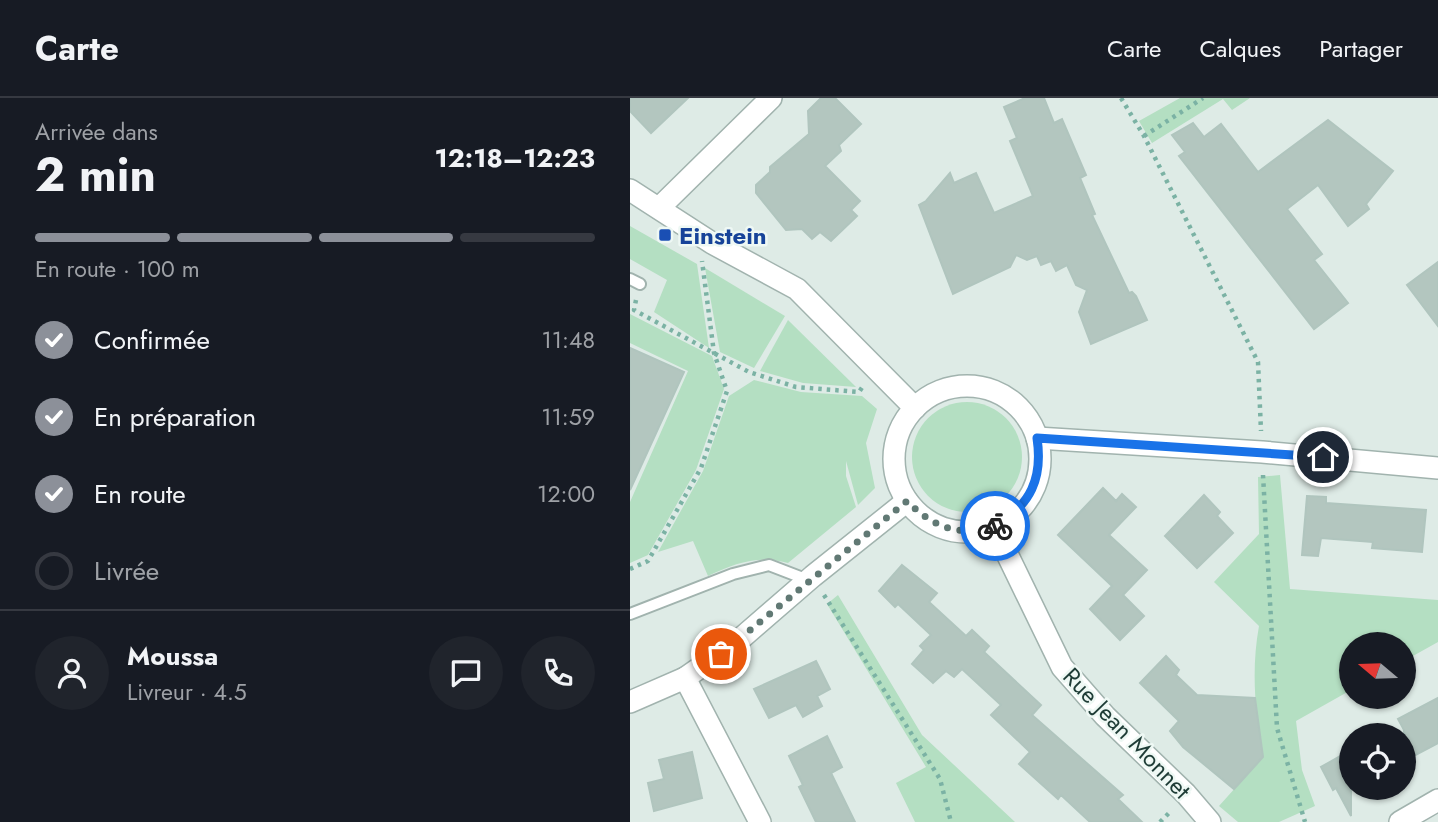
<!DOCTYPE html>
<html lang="fr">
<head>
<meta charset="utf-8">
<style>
	body { margin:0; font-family:Jost,sans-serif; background:#20242c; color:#f1f3f6; height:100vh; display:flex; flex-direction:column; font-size:26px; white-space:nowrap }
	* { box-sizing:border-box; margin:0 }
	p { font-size:23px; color:#9ea1a6 }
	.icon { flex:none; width:38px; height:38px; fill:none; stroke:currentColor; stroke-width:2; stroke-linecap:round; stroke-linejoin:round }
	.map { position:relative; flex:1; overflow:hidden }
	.details { display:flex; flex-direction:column; background:#171b24; width:630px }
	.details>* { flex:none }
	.needle { width:46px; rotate:289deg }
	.fabs { position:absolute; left:709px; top:534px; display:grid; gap:14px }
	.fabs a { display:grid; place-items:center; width:77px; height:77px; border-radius:50%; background:#171b24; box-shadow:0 2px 5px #0004; font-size:35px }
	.pin { position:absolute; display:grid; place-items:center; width:60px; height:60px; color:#fff; margin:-30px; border:4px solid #fff; border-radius:50%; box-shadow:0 2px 7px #0007 }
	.courier { position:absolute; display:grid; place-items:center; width:70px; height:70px; margin:-35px; border:5px solid #1a73e8; border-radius:50%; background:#fff; color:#222; box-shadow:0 2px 9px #0007 }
	.headline em { font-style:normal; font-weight:700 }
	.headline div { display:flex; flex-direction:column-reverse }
	.headline { display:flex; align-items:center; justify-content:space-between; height:119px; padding:0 35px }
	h1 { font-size:46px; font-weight:700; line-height:52px }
	.bar { display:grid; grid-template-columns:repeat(4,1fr); gap:10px 7px; align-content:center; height:84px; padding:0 35px }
	.bar i { height:9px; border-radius:5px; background:#363941 }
	.bar .current { background:#8c9099 }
	.bar p { grid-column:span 4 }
	.line { display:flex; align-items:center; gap:18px; padding:0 35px; border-top:2px solid #363941 }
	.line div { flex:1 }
	.round { display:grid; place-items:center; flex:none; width:74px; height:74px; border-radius:37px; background:#20242c }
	ol { padding:0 35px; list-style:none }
	li { display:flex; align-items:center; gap:21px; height:77px }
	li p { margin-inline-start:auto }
	li .icon { padding:7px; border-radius:50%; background:#8c9099; color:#fff; stroke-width:4 }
	li:last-child { color:#9ea1a6 }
	li i { width:38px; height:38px; border:4px solid #363941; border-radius:50% }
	header { display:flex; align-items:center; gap:42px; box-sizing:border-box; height:98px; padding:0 35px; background:#171b24; border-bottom:2px solid #363941 }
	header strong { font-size:33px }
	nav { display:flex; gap:38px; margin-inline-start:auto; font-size:24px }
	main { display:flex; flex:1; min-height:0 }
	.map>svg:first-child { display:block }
	.green { fill:#b4dfc2 }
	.building { fill:#b3c6bf; stroke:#b0c5be; stroke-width:2 }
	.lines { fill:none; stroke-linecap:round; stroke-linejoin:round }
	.lane-casing { stroke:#a1b3ae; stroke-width:14 }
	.street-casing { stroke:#a1b3ae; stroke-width:24 }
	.path { stroke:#7bb2a4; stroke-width:4.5; stroke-dasharray:3.5 5; stroke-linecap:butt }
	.lane { stroke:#fff; stroke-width:10 }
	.street { stroke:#fff; stroke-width:21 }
	.done { stroke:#617974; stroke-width:7; stroke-dasharray:0 12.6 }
	.route { stroke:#1a73e8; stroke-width:9 }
	.transit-dot { fill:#1a4fb4; stroke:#eef8f4; stroke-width:2.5 }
	.labels { text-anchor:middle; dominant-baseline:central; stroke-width:5; stroke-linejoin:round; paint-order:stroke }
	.transit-label { font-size:24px; font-weight:bold; fill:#164399; stroke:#eef8f4; text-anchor:start }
	.street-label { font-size:24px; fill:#1e3c36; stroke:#eef8f4 }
</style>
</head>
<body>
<header>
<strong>Carte</strong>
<nav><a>Carte</a><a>Calques</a><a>Partager</a></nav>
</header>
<main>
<section class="details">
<div class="headline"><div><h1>2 min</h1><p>Arrivée dans</p></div><em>12:18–12:23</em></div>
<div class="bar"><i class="current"></i><i class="current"></i><i class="current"></i><i></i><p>En route · 100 m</p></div>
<ol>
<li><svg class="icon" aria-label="check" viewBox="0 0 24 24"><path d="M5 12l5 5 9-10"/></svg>Confirmée<p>11:48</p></li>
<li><svg class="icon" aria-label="check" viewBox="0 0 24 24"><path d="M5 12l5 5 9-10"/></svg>En préparation<p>11:59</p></li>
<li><svg class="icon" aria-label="check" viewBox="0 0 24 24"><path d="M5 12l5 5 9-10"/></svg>En route<p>12:00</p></li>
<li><i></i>Livrée</li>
</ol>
<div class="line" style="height:126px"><a class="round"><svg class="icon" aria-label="person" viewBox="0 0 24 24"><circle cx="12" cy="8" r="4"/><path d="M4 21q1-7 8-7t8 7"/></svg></a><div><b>Moussa</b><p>Livreur · 4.5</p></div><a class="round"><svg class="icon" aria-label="chat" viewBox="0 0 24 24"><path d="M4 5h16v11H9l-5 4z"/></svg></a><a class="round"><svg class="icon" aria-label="phone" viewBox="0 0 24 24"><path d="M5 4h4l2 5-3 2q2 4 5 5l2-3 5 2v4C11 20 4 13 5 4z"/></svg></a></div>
</section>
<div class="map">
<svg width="808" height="724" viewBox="0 0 808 724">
	<rect width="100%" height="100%" fill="#deebe6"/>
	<g class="green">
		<polygon points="550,0 620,0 602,12 593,1 522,45 509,23"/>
		<polygon points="0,128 67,166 79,250 24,214 37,182 0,161"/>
		<polygon points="75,170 155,218 124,270 90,254"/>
		<polygon points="0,216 82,258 94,291 66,372 18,457 0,465 0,404 58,273 0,245"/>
		<polygon points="158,222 226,289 173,285 130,273"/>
		<path d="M124,282L171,294L232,298L247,311L236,345L245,390L228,407L216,363V378L226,409L158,465C127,457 106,465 78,478L63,443L28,454L73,373L99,298Z"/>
		<circle cx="337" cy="359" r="55"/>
		<path d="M650,377L660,491L808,502V544L774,563V546H721V592L666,623L672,672L685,708L649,724H608L589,708L633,659C625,615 621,572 629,528L584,484L629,436L628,379Z"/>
		<polygon points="208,497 292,637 385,724 285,724 266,685 296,669 197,506"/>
	</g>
	<g class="building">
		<polygon points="0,0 58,0 21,35 0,13"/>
		<polygon points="191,0 205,0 231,26 209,47 211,53 195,68 230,103 221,112 227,118 201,143 190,134 182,141 172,131 156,132 126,95 126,87 140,74 140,69 179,36 178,13"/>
		<polygon points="395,0 414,0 424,25 432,21 456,77 450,80 465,116 462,117 499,195 502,194 506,198 517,222 461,246 449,214 457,192 446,187 437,167 426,173 421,163 411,167 407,158 397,162 386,157 380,169 323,196 289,107 296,103 320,75 324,85 346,75 364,115 403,98 380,43 387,40 374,9"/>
		<polygon points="698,22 763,73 736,106 739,111 718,128 688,87 657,111 692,156 684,162 718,205 684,231 549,58 555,54 542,37 563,25 574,39 591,26 628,74"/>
		<polygon points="808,164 808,228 777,187"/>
		<polygon points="0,250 54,274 0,392"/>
		<polygon points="473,390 486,403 492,396 506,409 479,437 517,472 493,497 514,518 490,542 460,511 482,488 428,437"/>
		<polygon points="574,397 590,414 587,418 603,435 567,470 535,438"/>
		<polygon points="677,398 696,399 696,405 796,412 792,454 742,450 743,444 691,440 688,458 672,457"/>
		<polygon points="272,467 307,495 299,504 336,538 342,532 359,548 354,554 411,607 402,617 493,697 488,701 512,724 460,724 431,697 428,701 389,666 400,654 361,617 371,607 332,571 324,579 316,573 303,585 282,566 294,552 290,548 301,537 268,506 265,509 249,493"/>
		<polygon points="536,558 549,572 546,577 567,597 625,600 633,659 604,691 553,649 540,633 549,623 510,585"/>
		<polygon points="186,563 200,591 187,598 192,608 173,619 166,607 139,620 124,591"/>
		<polygon points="808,600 808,645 774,663 774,632 768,621"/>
		<polygon points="197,638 212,669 201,675 225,724 186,724 169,689 173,687 159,658"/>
		<polygon points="721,652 721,718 706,690 703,692 691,669"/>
		<polygon points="62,654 72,700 24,713 18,685 34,681 29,662"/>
	</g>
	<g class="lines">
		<defs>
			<g id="lane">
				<polyline points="0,181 10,186"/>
				<polyline points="0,516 103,476 139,467 178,482"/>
			</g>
			<g id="street">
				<polyline points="0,92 82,145 167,191 285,310"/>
				<polyline points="29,110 141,0"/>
				<circle cx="337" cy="361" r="73"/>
				<polyline points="407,340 632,354 808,370"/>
				<polyline points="364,429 432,569 475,618 556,696 580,724"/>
				<polyline points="55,580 130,724"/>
				<polyline points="0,604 55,580 108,543 183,478 277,403"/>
				<polyline points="770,724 808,702"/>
			</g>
		</defs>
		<use href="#lane" class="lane-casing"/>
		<use href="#street" class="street-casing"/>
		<g class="path">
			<polyline points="491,0 514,38 628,264 631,333"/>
			<polyline points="514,38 573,0"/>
			<polyline points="6,202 4,212 119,274 166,289 229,294 233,288"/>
			<polyline points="633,377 647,630 675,724"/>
			<polyline points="0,471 18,463 71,370 97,293 84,255 72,163"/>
			<polyline points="194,497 310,681 321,724"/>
			<polyline points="530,724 542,712"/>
		</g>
		<use href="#lane" class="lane"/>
		<use href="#street" class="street"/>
	</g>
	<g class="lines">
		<path class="done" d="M91,556L277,403C303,429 330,440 365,428"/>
		<path class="route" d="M365,428C401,407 413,380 407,340L693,359"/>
	</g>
	<rect class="transit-dot" x="28" y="130" width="14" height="14" rx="3.5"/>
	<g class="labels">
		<g class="transit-label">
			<text x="49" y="137">Einstein</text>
		</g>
		<g class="street-label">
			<text transform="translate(497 635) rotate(46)">Rue Jean Monnet</text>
		</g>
	</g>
</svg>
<div class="fabs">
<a><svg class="needle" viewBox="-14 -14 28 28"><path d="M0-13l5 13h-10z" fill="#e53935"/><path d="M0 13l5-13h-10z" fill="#9ea1a6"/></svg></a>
<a><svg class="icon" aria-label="locate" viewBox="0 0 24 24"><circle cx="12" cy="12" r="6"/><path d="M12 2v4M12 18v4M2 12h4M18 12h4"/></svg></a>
</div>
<div class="pin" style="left:91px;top:556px;background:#ea580c"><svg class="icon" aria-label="bag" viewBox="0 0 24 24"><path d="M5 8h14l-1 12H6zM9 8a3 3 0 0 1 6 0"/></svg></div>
<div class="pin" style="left:693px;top:359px;background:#1f2937"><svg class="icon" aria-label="home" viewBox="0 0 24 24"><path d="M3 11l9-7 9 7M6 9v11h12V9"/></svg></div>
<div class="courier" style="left:365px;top:428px"><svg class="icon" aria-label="bike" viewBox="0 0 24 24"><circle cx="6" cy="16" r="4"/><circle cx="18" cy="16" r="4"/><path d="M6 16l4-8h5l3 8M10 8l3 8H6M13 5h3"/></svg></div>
</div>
</main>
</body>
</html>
